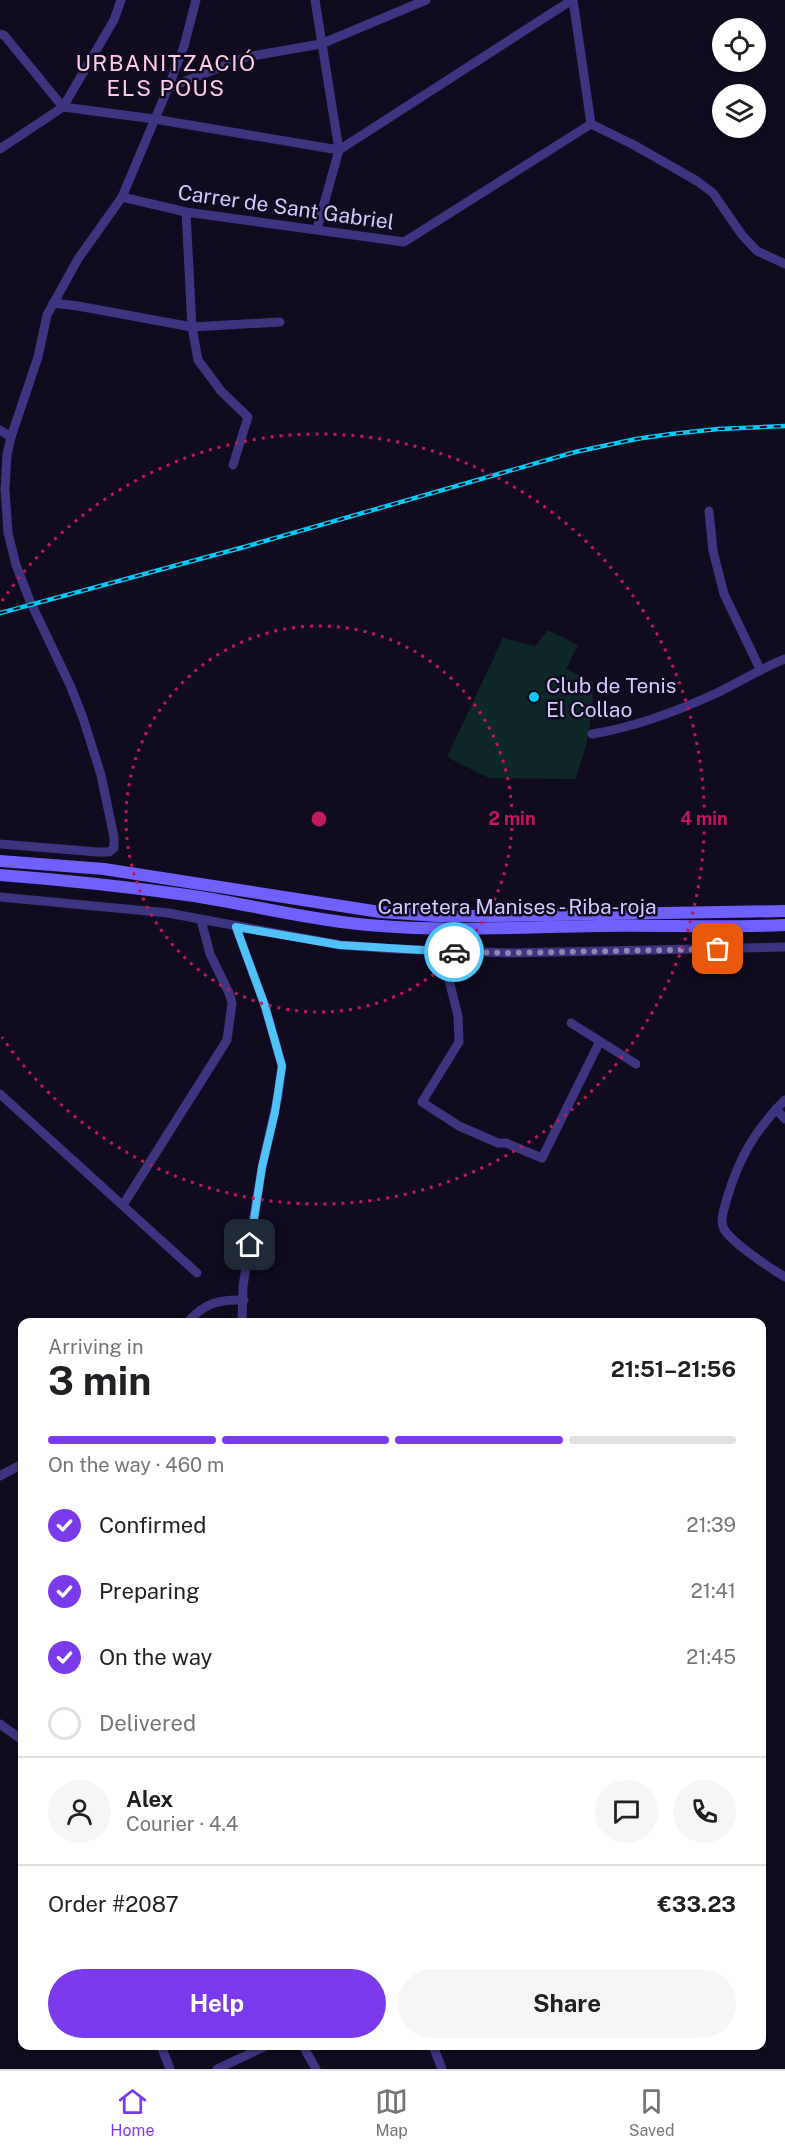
<!DOCTYPE html>
<html lang="en">
<head>
<meta charset="utf-8">
<style>
	body { margin:0; font-family:"Public Sans",sans-serif; background:#f6f6f6; color:#202124; height:100vh; display:flex; flex-direction:column; font-size:22px; white-space:nowrap }
	* { box-sizing:border-box; margin:0 }
	p { font-size:20px; color:#757577 }
	.icon { flex:none; width:33px; height:33px; fill:none; stroke:currentColor; stroke-width:2; stroke-linecap:round; stroke-linejoin:round }
	.map { position:relative; flex:1; overflow:hidden }
	.side { position:absolute; left:18px; top:1318px; width:748px; height:732px; display:flex; flex-direction:column; background:#fff; border-radius:12px; box-shadow:0 2px 4px #0004 }
	.side>* { flex:none }
	.controls { position:absolute; left:712px; top:18px; display:grid; gap:12px }
	.controls a { display:grid; place-items:center; width:54px; height:54px; border-radius:50%; background:#fff; box-shadow:0 2px 4px #0004; font-size:30px }
	.pin { position:absolute; display:grid; place-items:center; width:51px; height:51px; color:#fff; margin:-26px; border-radius:12px; box-shadow:0 3px 9px #0006 }
	.courier { position:absolute; display:grid; place-items:center; width:60px; height:60px; margin:-30px; border:4px solid #4fc3f7; border-radius:50%; background:#fff; color:#222; box-shadow:0 2px 8px #0007 }
	.headline em { font-style:normal; font-weight:700 }
	.headline div { display:flex; flex-direction:column-reverse }
	.headline { display:flex; align-items:center; justify-content:space-between; height:102px; padding:0 30px }
	h1 { font-size:39px; font-weight:700; line-height:45px }
	.bar { display:grid; grid-template-columns:repeat(4,1fr); gap:9px 6px; align-content:center; height:72px; padding:0 30px }
	.bar i { height:8px; border-radius:4px; background:#e0e0e0 }
	.bar .active { background:#7c3aed }
	.bar p { grid-column:span 4 }
	.line { display:flex; align-items:center; gap:15px; padding:0 30px; border-top:2px solid #e0e0e0 }
	.line div { flex:1 }
	.round { display:grid; place-items:center; flex:none; width:63px; height:63px; border-radius:32px; background:#f6f6f6 }
	ol { padding:0 30px; list-style:none }
	li { display:flex; align-items:center; gap:18px; height:66px }
	li p { margin-inline-start:auto }
	li .icon { padding:6px; border-radius:50%; background:#7c3aed; color:#fff; stroke-width:4 }
	li:last-child { color:#757577 }
	li i { width:33px; height:33px; border:3px solid #e0e0e0; border-radius:50% }
	.action { display:flex; gap:12px; margin-top:auto; padding:12px 30px }
	.action a { flex:1; height:69px; border-radius:36px; background:#7c3aed; color:#fff; font-size:24px; font-weight:700; line-height:69px; text-align:center }
	.action a+a { background:#f6f6f6; color:#202124 }
	.tabs { display:flex; justify-content:space-around; align-items:center; height:84px; border-top:2px solid #e0e0e0; background:#fff; font-size:16px; color:#757577 }
	.tabs a { display:grid; justify-items:center; gap:3px }
	.tabs .active { color:#7c3aed }
	.map>svg:first-child { display:block }
	.green { fill:#0e2829 }
	.lines { fill:none; stroke-linecap:round; stroke-linejoin:round }
	.minor { stroke:#3d3580; stroke-width:9 }
	.secondary { stroke:#7060ff; stroke-width:12 }
	.rail-casing { stroke:#00caf4; stroke-width:4.5 }
	.rail { stroke:#100b1f; stroke-width:2; stroke-dasharray:7; stroke-linecap:butt }
	.done { stroke:#8f86b1; stroke-width:6; stroke-dasharray:0 10.8 }
	.route { stroke:#4fc3f7; stroke-width:8 }
	.ring { fill:none; stroke:#c2185b; stroke-width:3; stroke-dasharray:3 6 }
	.poi-dot { fill:#00caf4; stroke:#100b1f; stroke-width:2 }
	.labels { text-anchor:middle; dominant-baseline:central; stroke-width:5; stroke-linejoin:round; paint-order:stroke }
	.street-label { font-size:21px; fill:#d3c9ff; stroke:#100b1f }
	.poi-label { font-size:21px; fill:#d3c9ff; stroke:#100b1f; text-anchor:start }
	.neighbourhood-label { font-size:22px; letter-spacing:1.5px; fill:#ffcbe8; stroke:#100b1f }
	.centre { fill:#c2185b; stroke:#100b1f; stroke-width:3 }
	.ring-label { font-size:18px; text-anchor:middle; font-weight:bold; fill:#c2185b; stroke:#100b1f; stroke-width:5; stroke-linejoin:round; paint-order:stroke }
</style>
</head>
<body>
<div class="map">
<svg width="785" height="2069" viewBox="0 0 785 2069">
	<rect width="100%" height="100%" fill="#100b1f"/>
	<path class="green" d="M548,630L578,645L566,669L593,682C593,720 588,744 575,779L489,778L447,757L503,638L535,646Z"/>
	<g class="lines">
		<g class="minor">
			<polyline points="315,0 339,150 317,229"/>
			<polyline points="573,0 591,124 634,145 697,181 713,193 742,235 757,251 785,264"/>
			<polyline points="0,34 4,35 63,107 154,119 339,150 572,0"/>
			<polyline points="168,88 246,57 321,44 426,0"/>
			<polyline points="0,149 63,107 114,20 121,0"/>
			<polyline points="122,197 186,212 404,242 591,124"/>
			<polyline points="186,212 192,327 198,360 221,391 248,417 233,465"/>
			<polyline points="53,303 78,306 192,327 280,322"/>
			<polyline points="0,430 11,437"/>
			<polyline points="709,511 713,551 724,594 760,669"/>
			<path d="M592,734C636,727 678,711 719,692C741,681 762,668 785,659"/>
			<polyline points="0,844 98,852 109,852 114,848 114,837 101,775 83,718 70,685 30,601 16,565 8,533 5,489 7,455 11,437 38,357 47,315 78,259 122,197 168,88 184,46 196,0"/>
			<polyline points="0,897 168,913 340,945 395,949 510,953 785,947"/>
			<polyline points="236,927 265,1006 282,1066 278,1096 262,1168 243,1286 242,1323"/>
			<polyline points="455,952 449,980 458,1016 459,1042 422,1102 459,1126 498,1143 506,1143 542,1158 599,1043"/>
			<polyline points="571,1023 636,1064"/>
			<polyline points="0,1094 197,1273"/>
			<path d="M785,1100C755,1130 739,1158 727,1198C725,1208 719,1219 724,1229C732,1243 770,1268 785,1277"/>
			<polyline points="776,1109 785,1119"/>
			<polyline points="123,1205 227,1040 232,1003 229,993 210,954 201,920"/>
			<path d="M187,1323C204,1303 219,1299 244,1300"/>
			<polyline points="0,1476 22,1464"/>
			<polyline points="0,1724 22,1740"/>
			<polyline points="161,2046 170,2069"/>
			<polyline points="303,2046 316,2069"/>
			<polyline points="433,2046 442,2069"/>
			<polyline points="217,2069 266,2046"/>
		</g>
		<g class="secondary">
			<polyline points="0,861 104,869 380,912 438,916 496,916 785,911"/>
			<path d="M0,875C65,880 129,887 194,896C252,905 309,920 368,925C445,932 522,927 599,926C661,925 723,928 785,925"/>
		</g>
		<defs>
			<polyline id="rail" points="0,613 244,547 575,452 636,439 671,434 718,429 785,426"/>
		</defs>
		<use href="#rail" class="rail-casing"/>
		<use href="#rail" class="rail"/>
	</g>
	<g class="lines">
		<polyline class="done" points="454,952 510,953 718,949"/>
		<polyline class="route" points="250,1245 262,1167 275,1112 282,1066 265,1006 236,927 340,945 454,952"/>
	</g>
	<g class="ring">
		<circle cx="319" cy="819" r="193"/>
		<path d="M2 601A385 385 0 1 1 2 1037"/>
	</g>
	<circle class="poi-dot" cx="534" cy="697" r="6"/>
	<g class="labels">
		<g class="street-label">
			<text transform="translate(286 207) rotate(8)">Carrer de Sant Gabriel</text>
			<text x="517" y="906">Carretera Manises - Riba-roja</text>
		</g>
		<g class="poi-label">
			<text x="546" y="685">Club de Tenis<tspan x="546" dy="24">El Collao</tspan></text>
		</g>
		<g class="neighbourhood-label">
			<text x="166" y="63">URBANITZACIÓ<tspan x="166" dy="25">ELS POUS</tspan></text>
		</g>
	</g>
	<circle cx="319" cy="819" r="9" class="centre"/>
	<g class="ring-label">
		<text x="512" y="825">2 min</text>
		<text x="704" y="825">4 min</text>
	</g>
</svg>
<div class="controls">
<a><svg class="icon" aria-label="locate" viewBox="0 0 24 24"><circle cx="12" cy="12" r="6"/><path d="M12 2v4M12 18v4M2 12h4M18 12h4"/></svg></a>
<a><svg class="icon" aria-label="layers" viewBox="0 0 24 24"><path d="M12 4l9 5-9 5-9-5zM3 14l9 5 9-5"/></svg></a>
</div>
<div class="pin" style="left:718px;top:949px;background:#ea580c"><svg class="icon" aria-label="bag" viewBox="0 0 24 24"><path d="M5 8h14l-1 12H6zM9 8a3 3 0 0 1 6 0"/></svg></div>
<div class="pin" style="left:250px;top:1245px;background:#1f2937"><svg class="icon" aria-label="home" viewBox="0 0 24 24"><path d="M3 11l9-7 9 7M6 9v11h12V9"/></svg></div>
<div class="courier" style="left:454px;top:952px"><svg class="icon" aria-label="car" viewBox="0 0 24 24"><path d="M5 17H2v-5l4-1 3-4h7l3 4 3 1v5h-3M9 17h6M6 11h13"/><circle cx="7" cy="17" r="2"/><circle cx="17" cy="17" r="2"/></svg></div>
<section class="side">
<div class="headline"><div><h1>3 min</h1><p>Arriving in</p></div><em>21:51–21:56</em></div>
<div class="bar"><i class="active"></i><i class="active"></i><i class="active"></i><i></i><p>On the way · 460 m</p></div>
<ol>
<li><svg class="icon" aria-label="check" viewBox="0 0 24 24"><path d="M5 12l5 5 9-10"/></svg>Confirmed<p>21:39</p></li>
<li><svg class="icon" aria-label="check" viewBox="0 0 24 24"><path d="M5 12l5 5 9-10"/></svg>Preparing<p>21:41</p></li>
<li><svg class="icon" aria-label="check" viewBox="0 0 24 24"><path d="M5 12l5 5 9-10"/></svg>On the way<p>21:45</p></li>
<li><i></i>Delivered</li>
</ol>
<div class="line" style="height:108px"><a class="round"><svg class="icon" aria-label="person" viewBox="0 0 24 24"><circle cx="12" cy="8" r="4"/><path d="M4 21q1-7 8-7t8 7"/></svg></a><div><b>Alex</b><p>Courier · 4.4</p></div><a class="round"><svg class="icon" aria-label="chat" viewBox="0 0 24 24"><path d="M4 5h16v11H9l-5 4z"/></svg></a><a class="round"><svg class="icon" aria-label="phone" viewBox="0 0 24 24"><path d="M5 4h4l2 5-3 2q2 4 5 5l2-3 5 2v4C11 20 4 13 5 4z"/></svg></a></div>
<div class="line" style="height:78px"><div>Order #2087</div><b>€33.23</b></div>
<div class="action"><a>Help</a><a>Share</a></div>
</section>
</div>
<nav class="tabs">
<a class="active"><svg class="icon" aria-label="home" viewBox="0 0 24 24"><path d="M3 11l9-7 9 7M6 9v11h12V9"/></svg>Home</a>
<a><svg class="icon" aria-label="map" viewBox="0 0 24 24"><path d="M3 6l6-2 6 2 6-2v14l-6 2-6-2-6 2zM9 4v14M15 6v14"/></svg>Map</a>
<a><svg class="icon" aria-label="saved" viewBox="0 0 24 24"><path d="M7 4h10v16l-5-4-5 4z"/></svg>Saved</a>
</nav>
</body>
</html>
